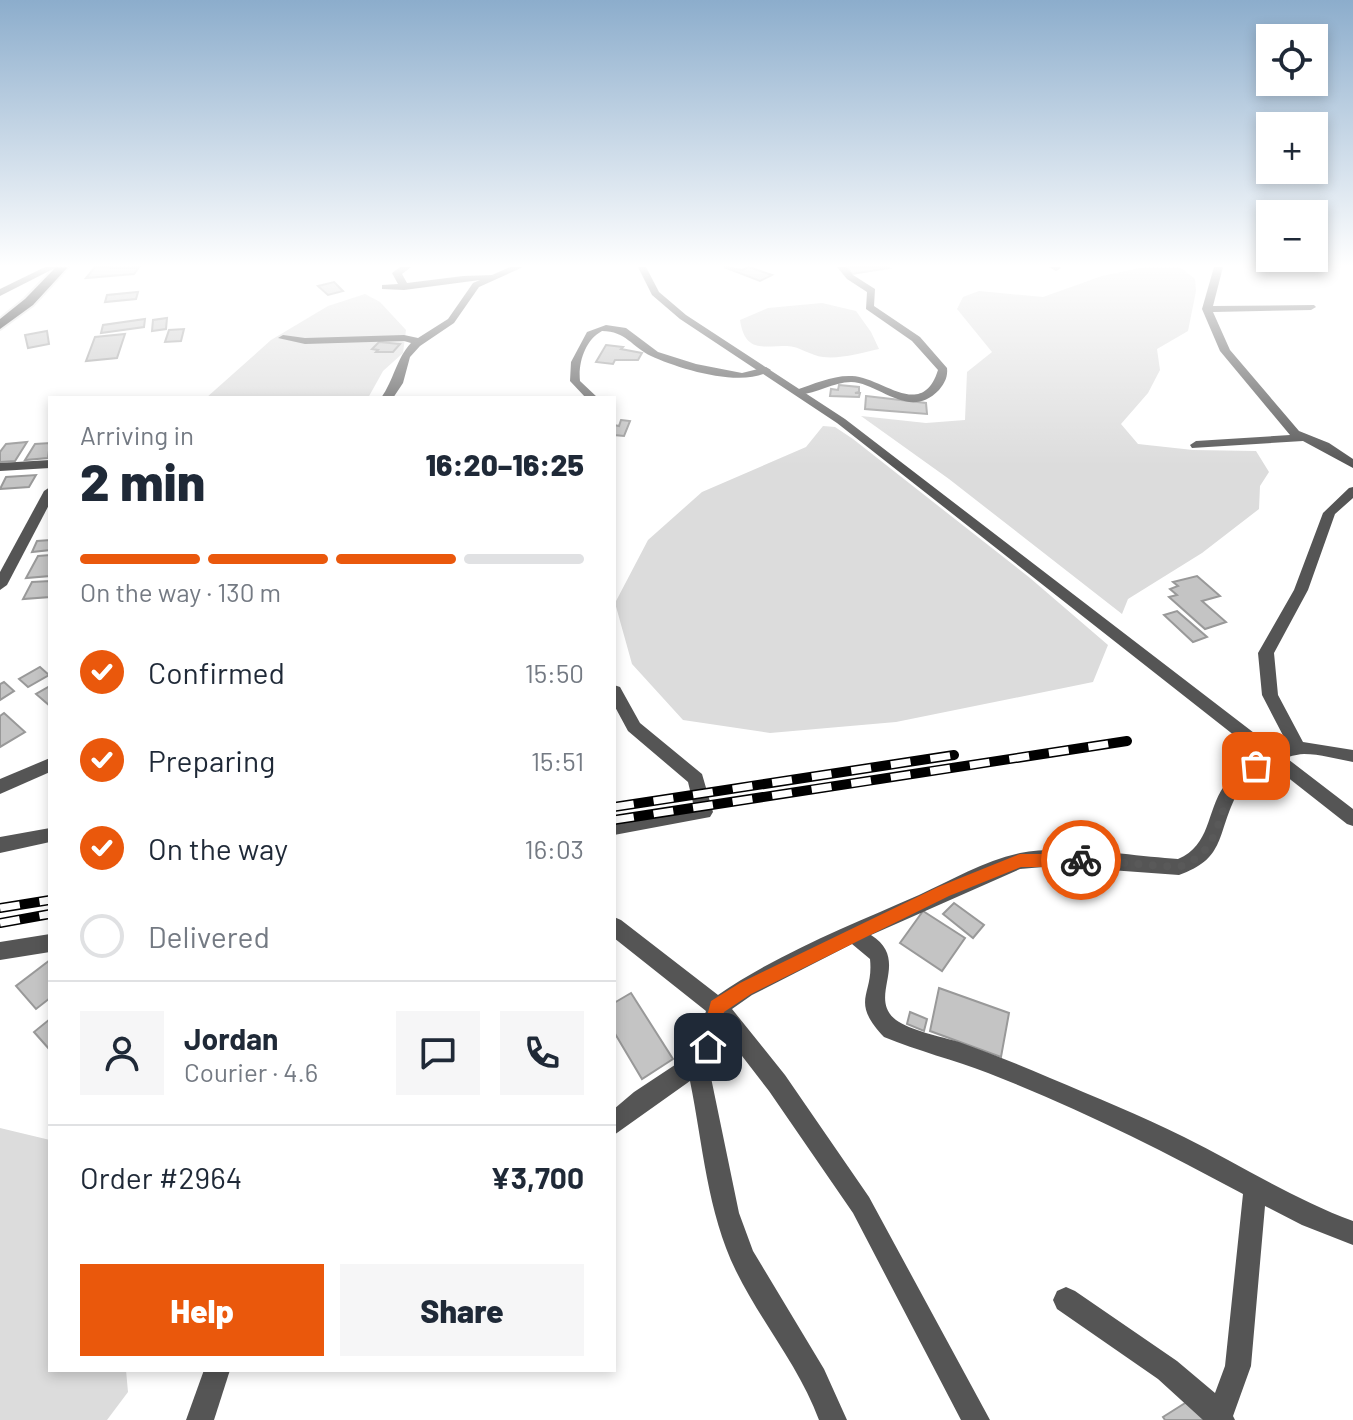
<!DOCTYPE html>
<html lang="en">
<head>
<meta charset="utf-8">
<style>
	body { margin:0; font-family:Barlow,sans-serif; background:#f6f6f7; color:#1f2937; height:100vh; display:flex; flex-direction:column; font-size:30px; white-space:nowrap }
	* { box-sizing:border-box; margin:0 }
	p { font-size:26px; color:#747a83 }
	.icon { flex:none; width:44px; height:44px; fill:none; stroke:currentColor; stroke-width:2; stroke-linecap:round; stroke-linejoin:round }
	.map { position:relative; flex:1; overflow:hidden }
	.panel { position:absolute; left:48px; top:396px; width:568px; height:976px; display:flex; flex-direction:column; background:#fff; border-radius:0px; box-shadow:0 4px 12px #0003 }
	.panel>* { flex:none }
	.tools { position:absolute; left:1256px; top:24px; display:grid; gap:16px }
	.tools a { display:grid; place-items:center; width:72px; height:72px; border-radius:0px; background:#fff; box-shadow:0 4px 12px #0003; font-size:40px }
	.pin { position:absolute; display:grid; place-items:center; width:68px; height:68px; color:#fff; margin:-34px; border-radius:16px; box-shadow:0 4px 12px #0006 }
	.courier { position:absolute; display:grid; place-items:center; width:80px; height:80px; margin:-40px; border:6px solid #ea580c; border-radius:50%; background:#fff; color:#222; box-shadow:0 2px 10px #0007 }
	.overview em { font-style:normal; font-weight:800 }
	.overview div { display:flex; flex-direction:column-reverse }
	.overview { display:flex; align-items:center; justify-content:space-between; height:136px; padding:0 32px }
	h1 { font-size:52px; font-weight:800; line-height:60px }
	.bar { display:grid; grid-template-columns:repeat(4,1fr); gap:12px 8px; align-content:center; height:96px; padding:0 32px }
	.bar i { height:10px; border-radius:6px; background:#e0e1e3 }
	.bar .active { background:#ea580c }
	.bar p { grid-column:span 4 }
	.line { display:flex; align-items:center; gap:20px; padding:0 32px; border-top:2px solid #e0e1e3 }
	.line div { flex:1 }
	.round { display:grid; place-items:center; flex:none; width:84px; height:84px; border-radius:0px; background:#f6f6f7 }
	ol { padding:0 32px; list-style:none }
	li { display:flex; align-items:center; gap:24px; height:88px }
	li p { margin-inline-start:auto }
	li .icon { padding:8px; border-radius:50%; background:#ea580c; color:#fff; stroke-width:4 }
	li:last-child { color:#747a83 }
	li i { width:44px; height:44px; border:4px solid #e0e1e3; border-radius:50% }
	.action { display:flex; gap:16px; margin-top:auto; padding:16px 32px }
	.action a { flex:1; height:92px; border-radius:0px; background:#ea580c; color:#fff; font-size:32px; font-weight:800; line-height:92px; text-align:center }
	.action a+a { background:#f6f6f7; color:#1f2937 }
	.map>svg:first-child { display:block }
	.green { fill:#dcdcdc }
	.building { fill:#c4c4c4; stroke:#999; stroke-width:2 }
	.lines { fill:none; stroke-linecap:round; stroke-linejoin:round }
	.primary-casing { stroke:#dbdbdb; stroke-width:4 }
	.minor { fill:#555; fill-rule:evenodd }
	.tertiary { fill:#555; fill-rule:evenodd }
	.primary { fill:#000; fill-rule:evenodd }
	.rail-casing { stroke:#000; stroke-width:10 }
	.rail { stroke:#fff; stroke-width:7; stroke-dasharray:20; stroke-linecap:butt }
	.route { fill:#ea580c }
	.done { stroke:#595959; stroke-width:8; stroke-dasharray:0 14.4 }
</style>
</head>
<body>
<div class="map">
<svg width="1353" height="1420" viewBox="0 0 1353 1420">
	<rect width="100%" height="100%" fill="#fff"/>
	<g class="green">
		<polygon points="1144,267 1180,267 1195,279 1196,291 1188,331 1157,349 1160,370 1148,393 1121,424 1138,444 1193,450 1256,451 1269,472 1260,486 1259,509 1202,553 1128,599 1122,614 949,479 861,416 926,423 965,420 967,372 992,352 957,309 963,297 979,291 1043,297 1102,276"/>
		<polygon points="365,294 380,302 406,330 403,353 383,371 368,398 206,398 271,340 328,306"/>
		<path d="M822,303L856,311L871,332L879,349C861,353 841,359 823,357C811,356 799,346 787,346C763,346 745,353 740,320L768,308Z"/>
		<polygon points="823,426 835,427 853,439 1030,578 1108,645 1093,682 896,722 770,733 683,720 632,664 615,603 648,540 702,492 806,447"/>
		<polygon points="0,1128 50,1140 50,1370 126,1370 128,1392 107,1420 0,1420"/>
	</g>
	<g class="building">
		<polygon points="95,267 127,268 139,267 134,274 86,278"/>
		<polygon points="724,267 743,270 749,267 772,275 760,281"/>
		<polygon points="847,267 887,267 889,268 852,274"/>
		<polygon points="334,282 343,291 328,295 318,286"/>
		<polygon points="138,292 136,299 105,302 107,295"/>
		<polygon points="167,318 166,329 152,331 153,320"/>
		<polygon points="145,319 144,327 101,333 103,325"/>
		<polygon points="184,329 181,341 165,342 169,330"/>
		<polygon points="47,331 49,344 28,348 25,335"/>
		<polygon points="125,334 117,358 86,361 95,337"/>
		<polygon points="379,342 400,344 393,352 376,352 378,350 372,349"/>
		<polygon points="606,345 623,347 621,349 642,353 638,360 615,360 613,364 596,362"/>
		<polygon points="839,385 859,387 859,392 855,393 860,393 859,397 830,396 831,389 838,390"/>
		<polygon points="866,396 926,403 927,414 865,409"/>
		<polygon points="621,420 630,421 624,436 614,435 614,425 619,426"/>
		<polygon points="27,442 15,461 0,462 0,452 6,444"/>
		<polygon points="50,443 48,458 25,460 35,444"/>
		<polygon points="36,475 29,487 0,489 6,477"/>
		<polygon points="50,540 50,550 32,552 37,541"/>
		<polygon points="50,555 50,576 26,578 38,556"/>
		<polygon points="1197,576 1220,596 1202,601 1226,622 1205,629 1169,597 1177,595 1170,589 1178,586 1173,582"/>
		<polygon points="50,581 50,597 23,599 32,582"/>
		<polygon points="1177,611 1207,637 1193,642 1164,615"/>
		<polygon points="40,667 49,675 28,687 19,679"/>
		<polygon points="4,682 14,691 0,700 0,684"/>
		<polygon points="50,686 50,706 36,694"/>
		<polygon points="4,713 25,732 0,747 0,716"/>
		<polygon points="954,903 984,925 973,938 943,914"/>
		<polygon points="923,911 965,938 942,971 900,943"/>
		<polygon points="50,960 50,998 36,1009 16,986"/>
		<polygon points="939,988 1009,1013 1001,1057 930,1031"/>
		<polygon points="631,993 673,1059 642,1079 614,1032 614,1003"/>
		<polygon points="910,1012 927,1019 924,1031 907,1024"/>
		<polygon points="50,1019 50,1050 34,1032"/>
		<polygon points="1193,1398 1208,1420 1165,1420 1163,1417"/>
	</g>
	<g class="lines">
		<defs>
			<polygon id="primary" points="56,267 68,267 33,305 0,329 0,319 25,299"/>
		</defs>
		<use href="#primary" class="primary-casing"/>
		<g class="minor">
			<polygon points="45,267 57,267 0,296 0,289"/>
			<path d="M400,267H411L402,274L407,283L463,276L492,275L510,267H523L479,287L454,323L420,346L410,357L403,383L393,398H381C394,380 396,359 411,343L404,341L305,344L278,338L283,335L305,338L404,335L418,338L448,319L473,283L480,280L404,290L382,289V285L398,284L392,273Z"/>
			<path d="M837,267H846L853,275L875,289L874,306L920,337L947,368C948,376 945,383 939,390C909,421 880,383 851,382C832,382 814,396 796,394V390C814,384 833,375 852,376C882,377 922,421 938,370L912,341L866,309L867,292L847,279Z"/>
			<polygon points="1049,267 1060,267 1061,268 1056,271"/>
			<polygon points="1214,267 1223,267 1213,306 1314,305 1316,307 1311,310 1213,312 1230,350 1299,431 1329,443 1353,459 1353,468 1303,441 1192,448 1190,445 1196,441 1290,435 1220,351 1202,309"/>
			<path d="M606,325L626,328L658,352L696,364L742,373L766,367L771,370C744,389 679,369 651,356C632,347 626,331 602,331C585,340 578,363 580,381L598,398H586L570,381L571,362L587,332Z"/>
			<polygon points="50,460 50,468 0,471 0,463"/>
			<polygon points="50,487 50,503 7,585 0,590 0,572 44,491"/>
			<path d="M1353,487V498L1335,514L1308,590L1274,653L1278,695L1303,742L1353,750V762C1337,759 1320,754 1304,754C1280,755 1244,777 1234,800C1217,837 1224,859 1179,875L1055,866L1020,869L871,935C912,961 866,997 896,1020C909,1030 942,1037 959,1042C990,1053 1020,1065 1050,1078C1095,1097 1140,1115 1184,1137C1240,1165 1294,1199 1353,1221V1245L1302,1225L1265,1206L1251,1366L1233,1416L1235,1420H1203L1158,1379L1057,1309L1053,1300L1057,1291L1066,1287L1075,1291L1177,1361L1215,1393L1225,1366L1243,1194C1160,1149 1076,1107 988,1073C954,1060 918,1051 884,1037C849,1000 874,996 870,959L852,944L752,995L732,1009L785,1075L869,1197L990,1420H961L853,1213L769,1091L722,1030L719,1047L709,1068L739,1213L753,1251L824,1369L847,1420H819C799,1366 761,1322 736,1271C707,1211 703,1145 690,1081L614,1135V1109L634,1092L693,1053L706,1011L614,938V917L621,920L718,995C779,953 851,925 919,895C951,880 986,860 1020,853C1063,844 1133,856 1178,859C1211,845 1206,812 1224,786C1238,765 1264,752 1288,745L1262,695L1258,653L1294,590L1323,513L1349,488Z"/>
			<polygon points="614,685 620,687 640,723 702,774 713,812 710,817 614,835 614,821 694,807 688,782 628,731 614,705"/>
			<polygon points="50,758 50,772 0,794 0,779"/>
			<polygon points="50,828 50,842 0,853 0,837"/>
			<polygon points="50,934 50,952 0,960 0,942"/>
			<polygon points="204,1370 230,1370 214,1420 186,1420"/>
		</g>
		<polygon class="tertiary" points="638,267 646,267 659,292 686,315 845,419 1353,809 1353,826 1347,824 837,423 680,319 652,295"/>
		<use href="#primary" class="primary"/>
		<defs>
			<g id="rail">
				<polyline points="614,807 954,755"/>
				<polyline points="614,820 1127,741"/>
				<polyline points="0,908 50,900"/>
				<polyline points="0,923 50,914"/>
			</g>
		</defs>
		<use href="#rail" class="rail-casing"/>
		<use href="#rail" class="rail"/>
	</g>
	<linearGradient id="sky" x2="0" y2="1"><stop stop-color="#8cadcc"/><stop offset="0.57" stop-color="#fff"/><stop offset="1" stop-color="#fff" stop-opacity="0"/></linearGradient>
	<rect width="1353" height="466" fill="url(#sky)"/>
	<polygon class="route" points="1020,854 1081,854 1089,860 1081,867 1021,867 949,896 751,994 724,1012 714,1053 708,1056 701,1053 699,1047 711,1001 740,983 938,887"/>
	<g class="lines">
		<path class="done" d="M1081,860L1179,867C1233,848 1208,796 1256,766"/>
	</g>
</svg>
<div class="tools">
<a><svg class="icon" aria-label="locate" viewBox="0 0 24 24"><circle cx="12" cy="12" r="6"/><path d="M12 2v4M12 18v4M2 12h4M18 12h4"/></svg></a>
<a>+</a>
<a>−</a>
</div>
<div class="pin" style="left:1256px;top:766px;background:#ea580c"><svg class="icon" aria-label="bag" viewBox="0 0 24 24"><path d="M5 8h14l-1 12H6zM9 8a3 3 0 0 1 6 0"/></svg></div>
<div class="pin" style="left:708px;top:1047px;background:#1f2937"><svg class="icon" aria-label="home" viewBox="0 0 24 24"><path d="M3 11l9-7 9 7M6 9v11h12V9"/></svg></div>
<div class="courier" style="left:1081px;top:860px"><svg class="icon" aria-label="bike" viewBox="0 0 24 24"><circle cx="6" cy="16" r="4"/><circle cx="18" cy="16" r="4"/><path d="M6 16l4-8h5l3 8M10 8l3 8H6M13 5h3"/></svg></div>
<section class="panel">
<div class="overview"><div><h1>2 min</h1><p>Arriving in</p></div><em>16:20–16:25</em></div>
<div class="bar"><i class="active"></i><i class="active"></i><i class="active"></i><i></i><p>On the way · 130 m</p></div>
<ol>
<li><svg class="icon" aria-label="check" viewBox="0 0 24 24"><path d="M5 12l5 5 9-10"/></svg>Confirmed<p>15:50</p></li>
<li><svg class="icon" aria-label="check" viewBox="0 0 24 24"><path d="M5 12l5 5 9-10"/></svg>Preparing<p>15:51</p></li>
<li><svg class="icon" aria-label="check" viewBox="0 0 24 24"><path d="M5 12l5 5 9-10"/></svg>On the way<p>16:03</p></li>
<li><i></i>Delivered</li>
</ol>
<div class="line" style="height:144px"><a class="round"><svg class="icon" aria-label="person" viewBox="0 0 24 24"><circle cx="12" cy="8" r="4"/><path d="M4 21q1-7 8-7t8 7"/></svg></a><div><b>Jordan</b><p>Courier · 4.6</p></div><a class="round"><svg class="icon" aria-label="chat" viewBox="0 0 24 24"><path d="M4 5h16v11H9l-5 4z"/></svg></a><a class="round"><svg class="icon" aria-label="phone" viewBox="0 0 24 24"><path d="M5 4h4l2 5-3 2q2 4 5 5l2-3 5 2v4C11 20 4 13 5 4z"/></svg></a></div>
<div class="line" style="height:104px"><div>Order #2964</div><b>¥3,700</b></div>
<div class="action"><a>Help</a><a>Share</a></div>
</section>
</div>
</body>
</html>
